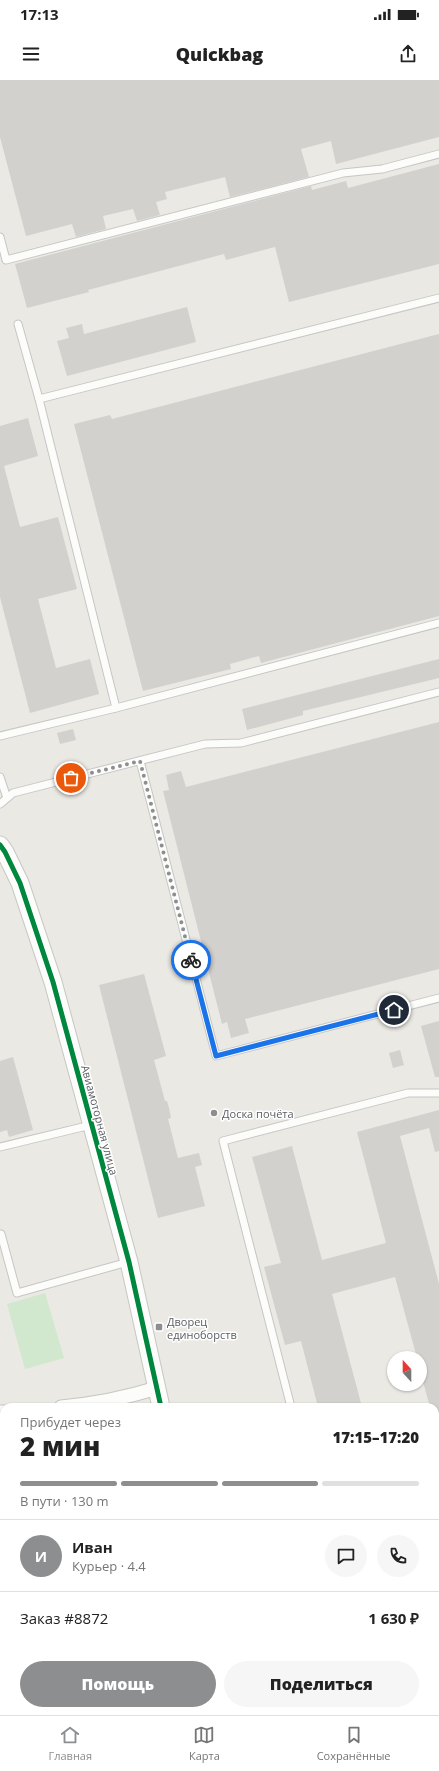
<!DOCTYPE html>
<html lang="ru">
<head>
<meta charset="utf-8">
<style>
	body { margin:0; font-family:"Open Sans",sans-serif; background:#f6f6f6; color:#222; height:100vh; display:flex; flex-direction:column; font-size:15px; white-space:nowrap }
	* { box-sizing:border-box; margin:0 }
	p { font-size:13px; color:#767676 }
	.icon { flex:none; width:22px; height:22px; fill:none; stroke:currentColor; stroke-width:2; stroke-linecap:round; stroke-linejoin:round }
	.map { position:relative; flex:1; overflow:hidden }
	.details { position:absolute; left:0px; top:1323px; width:439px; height:312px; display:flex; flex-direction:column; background:#fff; border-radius:12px 12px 0 0; box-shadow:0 1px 3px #0004 }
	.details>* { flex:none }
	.needle { width:26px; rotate:339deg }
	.tools { position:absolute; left:387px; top:1271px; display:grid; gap:8px }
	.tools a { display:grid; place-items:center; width:40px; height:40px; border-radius:50%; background:#fff; box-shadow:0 1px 3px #0004; font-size:20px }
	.pin { position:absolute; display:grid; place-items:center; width:34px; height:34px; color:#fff; margin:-17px; border:2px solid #fff; border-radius:50%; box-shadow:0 1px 4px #0007 }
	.courier { position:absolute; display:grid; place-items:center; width:40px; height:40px; margin:-20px; border:3px solid #1a73e8; border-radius:50%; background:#fff; color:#222; box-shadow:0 1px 5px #0007 }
	.headline em { font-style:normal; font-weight:800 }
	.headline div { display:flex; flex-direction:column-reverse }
	.headline { display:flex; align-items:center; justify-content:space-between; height:68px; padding:0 20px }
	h1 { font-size:26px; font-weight:800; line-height:30px }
	.bar { display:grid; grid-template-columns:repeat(4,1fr); gap:6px 4px; align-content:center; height:48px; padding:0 20px }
	.bar i { height:5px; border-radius:3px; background:#e0e0e0 }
	.bar .current { background:#8c8e90 }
	.bar p { grid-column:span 4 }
	.line { display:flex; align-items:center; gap:10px; padding:0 20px; border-top:1px solid #e0e0e0 }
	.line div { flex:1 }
	.round { display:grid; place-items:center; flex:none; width:42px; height:42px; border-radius:21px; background:#f6f6f6 }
	.action { display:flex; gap:8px; margin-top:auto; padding:8px 20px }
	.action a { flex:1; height:46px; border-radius:24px; background:#8c8e90; color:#fff; font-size:16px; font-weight:800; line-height:46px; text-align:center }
	.action a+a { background:#f6f6f6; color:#222 }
	.status { display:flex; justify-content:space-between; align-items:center; height:28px; padding:0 20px; background:#fff; direction:ltr }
	.status svg { height:11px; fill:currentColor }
	header { display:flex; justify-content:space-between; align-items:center; height:52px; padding:0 20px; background:#fff; font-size:18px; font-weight:800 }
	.dock { display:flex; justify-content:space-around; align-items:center; height:56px; border-top:1px solid #e0e0e0; background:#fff; font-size:11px; color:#767676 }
	.dock a { display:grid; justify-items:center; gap:2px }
	.dock .current { color:#8c8e90 }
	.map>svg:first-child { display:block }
	.green { fill:#d1e7ce }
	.building { fill:#d2d1ce }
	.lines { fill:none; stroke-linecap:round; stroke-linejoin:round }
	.service-casing { stroke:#c6c6c4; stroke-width:9 }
	.minor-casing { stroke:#c6c6c4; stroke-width:15 }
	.tertiary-casing { stroke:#c6c6c4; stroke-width:19 }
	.service { stroke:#fcfcfb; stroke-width:7 }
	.minor { stroke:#fcfcfb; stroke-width:13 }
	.tertiary { stroke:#fcfcfb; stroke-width:17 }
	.cycleway-casing { stroke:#fff; stroke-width:8 }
	.cycleway { stroke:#00873e; stroke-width:5 }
	.done { stroke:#8c8e90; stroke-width:4; stroke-dasharray:0 7.2 }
	.route { stroke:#1a73e8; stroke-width:5 }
	.poi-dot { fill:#8c8e90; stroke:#fff; stroke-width:1.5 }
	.labels { text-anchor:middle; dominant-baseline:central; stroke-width:3; stroke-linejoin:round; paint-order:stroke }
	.poi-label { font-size:11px; fill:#595d62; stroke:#fff; text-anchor:start }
	.street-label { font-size:11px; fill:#595d62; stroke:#fff }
</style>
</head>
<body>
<div class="status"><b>17:13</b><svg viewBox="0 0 49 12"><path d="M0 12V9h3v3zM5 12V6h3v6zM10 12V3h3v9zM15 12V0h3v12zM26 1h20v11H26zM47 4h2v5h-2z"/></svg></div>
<header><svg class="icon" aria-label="menu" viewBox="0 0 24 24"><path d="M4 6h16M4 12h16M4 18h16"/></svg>Quickbag<svg class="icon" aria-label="share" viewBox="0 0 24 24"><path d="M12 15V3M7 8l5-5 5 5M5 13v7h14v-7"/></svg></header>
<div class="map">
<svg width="439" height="1635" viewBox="0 0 439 1635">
	<rect width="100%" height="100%" fill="#eae9e4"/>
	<g class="green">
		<polygon points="45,1213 64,1278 25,1289 7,1224"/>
		<polygon points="4,1358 4,1550 0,1551 0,1359"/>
	</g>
	<g class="building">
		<polygon points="0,0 439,0 439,57 336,84 331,61 301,69 309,97 230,117 225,97 165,112 167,119 156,122 160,135 137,141 133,129 103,136 106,149 76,157 72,144 26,156 0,57"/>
		<polygon points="439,84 439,184 289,222 275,167 226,180 224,174 88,210 89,212 27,228 15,184 311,106 312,110 346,101 348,108"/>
		<polygon points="187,227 196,262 67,296 57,261 69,258 66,248 82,244 84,254"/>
		<polygon points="439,254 439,536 261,583 259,576 230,584 231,589 143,611 74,344 110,335 112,339"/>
		<polygon points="28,338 38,376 4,386 20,447 58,437 77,509 38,519 56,588 90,579 99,614 30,633 0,517 0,346"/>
		<polygon points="439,579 439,598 303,631 303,635 247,650 242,629"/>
		<polygon points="439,642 439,889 245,939 249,953 231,958 227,942 222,944 163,711 169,710 166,695 181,691 186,707"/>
		<polygon points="73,649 76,660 60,664 57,653"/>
		<polygon points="144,894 166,976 154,980 165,1021 167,1021 169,1028 171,1038 168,1039 178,1078 199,1073 202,1085 195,1087 205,1126 158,1138 99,905"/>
		<polygon points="439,941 439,997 435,997 421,946"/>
		<polygon points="400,970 404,985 393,988 389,973"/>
		<polygon points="13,977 33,1050 9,1057 7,1050 0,1052 0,981"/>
		<polygon points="439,1030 439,1071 435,1072 429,1048 400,1056 439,1204 439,1347 435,1348 435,1327 430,1327 420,1291 420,1278 417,1278 395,1197 332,1214 362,1327 318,1327 301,1261 285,1265 264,1187 281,1183 252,1077 292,1066 322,1180 386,1163 357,1052"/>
	</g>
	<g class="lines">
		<defs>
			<g id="service">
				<polyline points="0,157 6,180 343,93 382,89 439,74"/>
				<polyline points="39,319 439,218"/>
				<polyline points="116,628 439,543"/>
				<polyline points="0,656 116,628 39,319 18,244"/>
				<polyline points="140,681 216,976 439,918"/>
				<polyline points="0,697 7,718"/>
				<polyline points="0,724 13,713 205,664 241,663 439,612"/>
				<polyline points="0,1067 91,1045"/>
				<polyline points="1,1154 17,1213 128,1182"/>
				<polyline points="291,1327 223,1061 408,1013 439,1013"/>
				<polyline points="435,1366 439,1365"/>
				<polyline points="0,1384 4,1383"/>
				<polyline points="0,1530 4,1529"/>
				<polyline points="153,1631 154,1635"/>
				<polyline points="375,1631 376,1635"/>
				<polyline points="111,1635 125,1631"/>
			</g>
			<g id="minor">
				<path d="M61,1327C94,1324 125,1318 157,1308"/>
				<polyline points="0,1332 4,1332"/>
			</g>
			<g id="tertiary">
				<polyline points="0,765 5,772 20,803 53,902 129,1182 161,1327"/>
				<polyline points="237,1631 238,1635"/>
			</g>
		</defs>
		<use href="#service" class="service-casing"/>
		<use href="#minor" class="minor-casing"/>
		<use href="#tertiary" class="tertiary-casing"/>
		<use href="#service" class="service"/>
		<use href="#minor" class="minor"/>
		<use href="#tertiary" class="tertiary"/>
		<defs>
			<polyline id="cycleway" points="0,765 5,772 20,803 53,902 129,1182 161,1327"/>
		</defs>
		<use href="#cycleway" class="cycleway-casing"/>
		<use href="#cycleway" class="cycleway"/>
	</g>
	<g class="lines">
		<polyline class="done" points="71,698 140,681 191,880"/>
		<polyline class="route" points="191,880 216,976 394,930"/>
	</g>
	<g class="poi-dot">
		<circle cx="214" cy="1033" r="4"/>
		<rect x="155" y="1243" width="8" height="8" rx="2"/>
	</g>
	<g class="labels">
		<g class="poi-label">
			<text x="222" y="1033">Доска почёта</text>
			<text x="167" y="1241">Дворец<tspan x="167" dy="13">единоборств</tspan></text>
		</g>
		<g class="street-label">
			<text transform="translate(100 1040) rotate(75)">Авиамоторная улица</text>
		</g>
	</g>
</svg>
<div class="tools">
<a><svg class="needle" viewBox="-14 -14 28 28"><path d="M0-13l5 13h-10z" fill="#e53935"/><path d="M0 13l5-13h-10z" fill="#767676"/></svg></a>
</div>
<div class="pin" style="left:71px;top:698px;background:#ea580c"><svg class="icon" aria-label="bag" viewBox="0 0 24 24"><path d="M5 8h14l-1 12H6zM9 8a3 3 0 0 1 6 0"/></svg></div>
<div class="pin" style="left:394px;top:930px;background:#1f2937"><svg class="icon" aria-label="home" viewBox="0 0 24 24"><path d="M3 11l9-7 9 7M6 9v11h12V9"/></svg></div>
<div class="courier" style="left:191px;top:880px"><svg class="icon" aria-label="bike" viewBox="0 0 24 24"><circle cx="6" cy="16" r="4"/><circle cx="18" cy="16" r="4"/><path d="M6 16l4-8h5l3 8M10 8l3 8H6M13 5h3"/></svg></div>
<section class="details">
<div class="headline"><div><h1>2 мин</h1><p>Прибудет через</p></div><em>17:15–17:20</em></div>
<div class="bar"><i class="current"></i><i class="current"></i><i class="current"></i><i></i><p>В пути · 130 m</p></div>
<div class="line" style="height:72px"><b class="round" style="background:#8c8e90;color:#fff">И</b><div><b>Иван</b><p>Курьер · 4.4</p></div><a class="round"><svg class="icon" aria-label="chat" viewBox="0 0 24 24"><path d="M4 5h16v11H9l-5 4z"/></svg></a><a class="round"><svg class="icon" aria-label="phone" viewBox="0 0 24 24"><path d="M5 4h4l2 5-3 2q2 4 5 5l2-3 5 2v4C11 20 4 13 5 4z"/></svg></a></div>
<div class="line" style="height:52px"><div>Заказ #8872</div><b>1 630 ₽</b></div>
<div class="action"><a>Помощь</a><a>Поделиться</a></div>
</section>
</div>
<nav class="dock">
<a class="current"><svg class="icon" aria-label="home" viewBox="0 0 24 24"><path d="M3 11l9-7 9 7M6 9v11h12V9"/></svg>Главная</a>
<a><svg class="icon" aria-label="map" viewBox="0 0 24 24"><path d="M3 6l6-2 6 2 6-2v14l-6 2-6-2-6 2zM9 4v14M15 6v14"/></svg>Карта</a>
<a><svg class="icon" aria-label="saved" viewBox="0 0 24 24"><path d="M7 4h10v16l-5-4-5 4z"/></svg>Сохранённые</a>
</nav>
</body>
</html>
